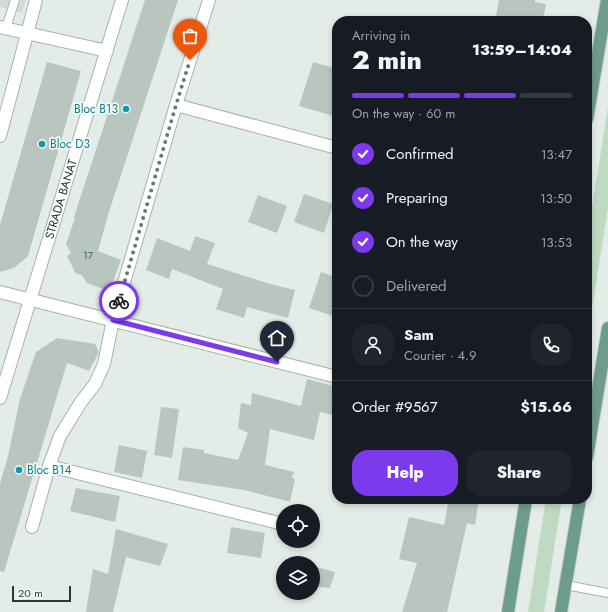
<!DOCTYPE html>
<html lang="en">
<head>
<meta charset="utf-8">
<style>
	body { margin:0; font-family:Jost,sans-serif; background:#20242c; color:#f1f3f6; height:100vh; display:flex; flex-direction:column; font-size:15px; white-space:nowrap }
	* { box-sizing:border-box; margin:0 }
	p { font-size:13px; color:#9ea1a6 }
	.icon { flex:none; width:22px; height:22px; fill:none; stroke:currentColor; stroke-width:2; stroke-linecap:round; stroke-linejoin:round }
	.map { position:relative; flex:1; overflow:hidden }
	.sheet { position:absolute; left:332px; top:16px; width:260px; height:488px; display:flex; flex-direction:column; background:#171b24; border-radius:16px; box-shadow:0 2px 6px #0003 }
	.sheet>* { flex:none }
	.tools { position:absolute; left:276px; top:504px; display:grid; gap:8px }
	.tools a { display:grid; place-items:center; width:44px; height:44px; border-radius:50%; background:#171b24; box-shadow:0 2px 6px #0003; font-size:20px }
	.scale { position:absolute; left:12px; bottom:10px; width:59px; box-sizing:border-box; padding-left:4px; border:2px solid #253b32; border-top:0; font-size:11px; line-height:14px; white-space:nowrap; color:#253b32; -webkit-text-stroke:3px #f4f8f5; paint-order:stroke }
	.pin { position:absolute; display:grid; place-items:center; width:34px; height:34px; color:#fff; margin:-41px -17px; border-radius:50% 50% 50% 0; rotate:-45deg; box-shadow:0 0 4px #0007 }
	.pin .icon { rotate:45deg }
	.courier { position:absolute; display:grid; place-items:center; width:40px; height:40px; margin:-20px; border:3px solid #7c3aed; border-radius:50%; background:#fff; color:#222; box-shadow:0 1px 5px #0007 }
	.overview em { font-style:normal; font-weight:800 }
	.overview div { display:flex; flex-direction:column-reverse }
	.overview { display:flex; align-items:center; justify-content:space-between; height:68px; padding:0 20px }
	h1 { font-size:26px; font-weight:800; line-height:30px }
	.bar { display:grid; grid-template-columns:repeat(4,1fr); gap:6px 4px; align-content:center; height:48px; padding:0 20px }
	.bar i { height:5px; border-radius:3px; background:#363941 }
	.bar .selected { background:#7c3aed }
	.bar p { grid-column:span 4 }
	.line { display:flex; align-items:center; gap:10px; padding:0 20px; border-top:1px solid #363941 }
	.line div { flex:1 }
	.round { display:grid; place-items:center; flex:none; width:42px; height:42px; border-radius:16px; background:#20242c }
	ol { padding:0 20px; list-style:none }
	li { display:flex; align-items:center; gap:12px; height:44px }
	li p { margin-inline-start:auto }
	li .icon { padding:4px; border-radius:50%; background:#7c3aed; color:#fff; stroke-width:4 }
	li:last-child { color:#9ea1a6 }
	li i { width:22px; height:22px; border:2px solid #363941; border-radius:50% }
	.action { display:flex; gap:8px; margin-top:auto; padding:8px 20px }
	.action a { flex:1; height:46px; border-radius:16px; background:#7c3aed; color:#fff; font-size:16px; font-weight:800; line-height:46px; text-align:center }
	.action a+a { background:#20242c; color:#f1f3f6 }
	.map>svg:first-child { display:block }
	.built { fill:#d2dbd6 }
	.green { fill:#bfdac3 }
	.building { fill:#b9c6c0 }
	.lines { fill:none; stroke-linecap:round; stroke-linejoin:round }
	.lane-casing { stroke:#a6b3ad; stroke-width:10 }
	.street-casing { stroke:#a6b3ad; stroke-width:14 }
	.primary-casing { stroke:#c2c8c6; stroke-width:14 }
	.lane { stroke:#fff; stroke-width:8 }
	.street { stroke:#fff; stroke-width:12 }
	.primary { stroke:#6d9c8a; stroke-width:12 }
	.done { stroke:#687971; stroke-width:4; stroke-dasharray:0 7.2 }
	.route { stroke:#7c3aed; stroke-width:5 }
	.culture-dot { fill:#0f9aa8; stroke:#f4f8f5; stroke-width:1.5 }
	.labels { text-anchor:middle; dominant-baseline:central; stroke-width:3.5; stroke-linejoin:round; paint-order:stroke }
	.number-label { font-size:10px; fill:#4a5e56 }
	.culture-label { font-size:12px; fill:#0d838f; stroke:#f4f8f5; text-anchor:start }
	.street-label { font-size:12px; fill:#253b32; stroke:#f4f8f5 }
</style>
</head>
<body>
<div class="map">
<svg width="608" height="612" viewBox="0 0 608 612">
	<rect width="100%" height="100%" fill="#e3ece7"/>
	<polygon class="built" points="0,0 26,0 22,13 0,7"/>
	<g class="green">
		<polygon points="608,107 608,208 587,340 587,239"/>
		<polygon points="546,499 562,499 544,612 528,612"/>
	</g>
	<g class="building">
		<polygon points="145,0 178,0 108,215 98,251 121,260 109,291 87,283 82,275 76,274 67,256 71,253 66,244 75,218 74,217"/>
		<polygon points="499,0 535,0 535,2 546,4 543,21 495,21"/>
		<polygon points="47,62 81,71 28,256 14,268 0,272 0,225"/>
		<polygon points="313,62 337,69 337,117 299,106"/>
		<polygon points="304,194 333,204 324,233 294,222"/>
		<polygon points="258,195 287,206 277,233 248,222"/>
		<polygon points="195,236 215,243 207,264 270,284 295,290 288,318 247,307 244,318 216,309 223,289 172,269 169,279 146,270 157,238 190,251"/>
		<polygon points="321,272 337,278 337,303 333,316 309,308"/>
		<polygon points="57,338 95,344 99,352 98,354 89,371 67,363 4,572 0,571 0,484 8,456 20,399 36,352"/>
		<polygon points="307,379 337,387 337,416 320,412 314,440 270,429 265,465 294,472 292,478 295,479 290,502 244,490 178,480 183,447 204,450 204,453 238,460 248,433 238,428 241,403 251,405 252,393 301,406"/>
		<polygon points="161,407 179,409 172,458 154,455"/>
		<polygon points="119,445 147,451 142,478 114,472"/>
		<polygon points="76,488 120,496 115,522 70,511"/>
		<polygon points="449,499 479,499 475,525 467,523 447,612 402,612 417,563 399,559 409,517 444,525"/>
		<polygon points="231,527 265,533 261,558 227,553"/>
		<polygon points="116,529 168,544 160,566 126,557 113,612 86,612 93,569 108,574"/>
		<polygon points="313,566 335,572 330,588 313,586"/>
	</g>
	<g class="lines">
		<defs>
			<g id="lane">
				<polyline points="6,28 15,0"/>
				<polyline points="566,585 608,593"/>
			</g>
			<g id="street">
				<polyline points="0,27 107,51"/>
				<polyline points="176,105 337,148"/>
				<polyline points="0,136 36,0"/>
				<polyline points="0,292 337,377"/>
				<path id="s1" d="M0,398L122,0"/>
				<polyline points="49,466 283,524"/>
				<polyline points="32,527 49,466 60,436 81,402 95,384 104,364 113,320 176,105 209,0"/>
			</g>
			<g id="primary">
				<polyline points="587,119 607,0"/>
				<polyline points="587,457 608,328"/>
				<polyline points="508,612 526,499"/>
				<polyline points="561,612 580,499"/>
			</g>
		</defs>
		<use href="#lane" class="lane-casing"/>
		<use href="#street" class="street-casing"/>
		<use href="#primary" class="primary-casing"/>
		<use href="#lane" class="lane"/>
		<use href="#street" class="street"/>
		<use href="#primary" class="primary"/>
	</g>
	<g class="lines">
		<polyline class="done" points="119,301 176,105 190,60"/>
		<polyline class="route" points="119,301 113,320 277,362"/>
	</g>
	<g class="culture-dot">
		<circle cx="126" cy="109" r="4"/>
		<circle cx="42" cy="144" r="4"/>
		<circle cx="19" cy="470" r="4"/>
	</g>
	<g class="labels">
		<g class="number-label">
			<text x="88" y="255">17</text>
		</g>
		<g class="culture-label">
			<text x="118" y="109" text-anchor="end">Bloc B13</text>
			<text x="50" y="144">Bloc D3</text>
			<text x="27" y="470">Bloc B14</text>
		</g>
		<g class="street-label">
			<text stroke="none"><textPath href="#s1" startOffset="208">STRADA BANAT</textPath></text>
		</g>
	</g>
</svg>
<div class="tools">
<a><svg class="icon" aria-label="locate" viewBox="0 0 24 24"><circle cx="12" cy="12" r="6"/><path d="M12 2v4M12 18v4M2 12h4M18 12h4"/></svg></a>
<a><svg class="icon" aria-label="layers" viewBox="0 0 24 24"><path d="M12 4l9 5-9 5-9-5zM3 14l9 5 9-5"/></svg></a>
</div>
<div class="scale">20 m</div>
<div class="pin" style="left:190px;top:60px;background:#ea580c"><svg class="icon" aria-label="bag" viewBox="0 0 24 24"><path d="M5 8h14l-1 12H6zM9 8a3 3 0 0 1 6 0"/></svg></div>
<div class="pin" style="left:277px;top:362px;background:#1f2937"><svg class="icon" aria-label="home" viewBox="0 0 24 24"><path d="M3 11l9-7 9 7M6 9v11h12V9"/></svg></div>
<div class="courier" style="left:119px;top:301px"><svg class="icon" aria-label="bike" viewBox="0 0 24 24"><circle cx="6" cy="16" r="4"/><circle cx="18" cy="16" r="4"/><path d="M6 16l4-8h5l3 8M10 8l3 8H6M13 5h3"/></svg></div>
<section class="sheet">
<div class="overview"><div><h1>2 min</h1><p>Arriving in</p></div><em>13:59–14:04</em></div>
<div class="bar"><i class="selected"></i><i class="selected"></i><i class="selected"></i><i></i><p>On the way · 60 m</p></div>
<ol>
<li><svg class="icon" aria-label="check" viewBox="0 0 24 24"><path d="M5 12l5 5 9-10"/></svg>Confirmed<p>13:47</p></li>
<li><svg class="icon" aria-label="check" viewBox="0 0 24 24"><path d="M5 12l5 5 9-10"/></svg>Preparing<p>13:50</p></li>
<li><svg class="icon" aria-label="check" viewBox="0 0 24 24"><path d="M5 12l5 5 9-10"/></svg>On the way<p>13:53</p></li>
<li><i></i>Delivered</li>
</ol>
<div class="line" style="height:72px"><a class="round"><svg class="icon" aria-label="person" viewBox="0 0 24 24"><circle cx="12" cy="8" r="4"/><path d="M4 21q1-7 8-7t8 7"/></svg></a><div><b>Sam</b><p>Courier · 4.9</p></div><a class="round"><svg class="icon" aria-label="phone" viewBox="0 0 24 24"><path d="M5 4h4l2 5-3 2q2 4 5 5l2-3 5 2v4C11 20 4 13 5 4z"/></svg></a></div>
<div class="line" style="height:52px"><div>Order #9567</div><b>$15.66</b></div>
<div class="action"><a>Help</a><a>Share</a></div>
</section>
</div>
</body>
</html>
